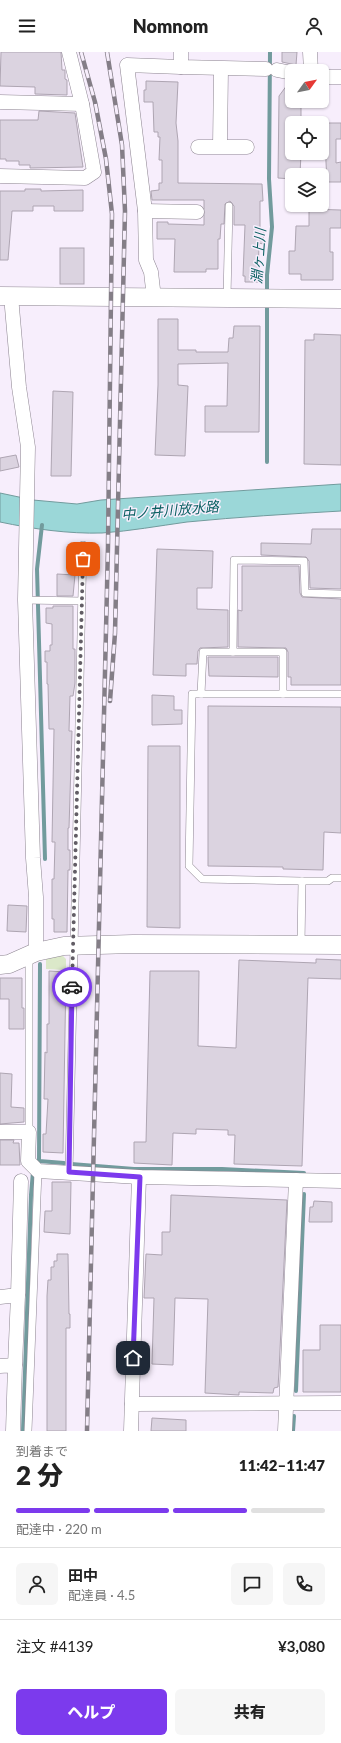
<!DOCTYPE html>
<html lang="ja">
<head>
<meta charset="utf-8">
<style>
	body { margin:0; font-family:Lato,"Noto Sans JP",sans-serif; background:#f6f6f6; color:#222; height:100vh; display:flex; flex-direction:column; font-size:15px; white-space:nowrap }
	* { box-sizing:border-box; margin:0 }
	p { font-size:13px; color:#767676 }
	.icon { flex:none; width:22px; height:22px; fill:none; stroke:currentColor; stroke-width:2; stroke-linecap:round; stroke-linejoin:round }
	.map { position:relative; height:1379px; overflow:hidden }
	.details { display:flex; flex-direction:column; background:#fff; flex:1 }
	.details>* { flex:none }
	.needle { width:26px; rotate:57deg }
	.controls { position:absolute; left:285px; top:12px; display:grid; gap:8px }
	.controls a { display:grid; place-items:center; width:44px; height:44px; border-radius:6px; background:#fff; box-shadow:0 1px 3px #0004; font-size:20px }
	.pin { position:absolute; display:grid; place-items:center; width:34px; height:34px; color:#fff; margin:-17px; border-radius:8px; box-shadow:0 2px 6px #0006 }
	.courier { position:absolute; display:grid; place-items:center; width:40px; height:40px; margin:-20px; border:3px solid #7c3aed; border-radius:50%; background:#fff; color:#222; box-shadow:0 1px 5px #0007 }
	.headline em { font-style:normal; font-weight:800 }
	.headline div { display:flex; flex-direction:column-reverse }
	.headline { display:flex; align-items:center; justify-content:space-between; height:68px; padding:0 16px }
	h1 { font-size:26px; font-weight:800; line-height:30px }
	.bar { display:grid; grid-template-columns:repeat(4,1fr); gap:6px 4px; align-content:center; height:48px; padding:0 16px }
	.bar i { height:5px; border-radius:3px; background:#e0e0e0 }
	.bar .selected { background:#7c3aed }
	.bar p { grid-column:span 4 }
	.line { display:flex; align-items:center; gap:10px; padding:0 16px; border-top:1px solid #e0e0e0 }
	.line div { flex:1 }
	.round { display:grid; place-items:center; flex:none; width:42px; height:42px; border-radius:6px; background:#f6f6f6 }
	.primary-button { display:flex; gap:8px; margin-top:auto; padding:8px 16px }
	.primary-button a { flex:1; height:46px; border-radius:6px; background:#7c3aed; color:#fff; font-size:16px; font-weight:800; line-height:46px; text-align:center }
	.primary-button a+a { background:#f6f6f6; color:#222 }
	header { display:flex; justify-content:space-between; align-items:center; height:52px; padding:0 16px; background:#fff; font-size:18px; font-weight:800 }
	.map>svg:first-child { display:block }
	.green { fill:#dbe8c9 }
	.water { fill:#9bd7d8; stroke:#729b9d }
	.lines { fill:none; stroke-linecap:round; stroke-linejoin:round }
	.stream { stroke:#729b9d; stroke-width:4 }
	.building { fill:#dbd3e0; stroke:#aea5b2 }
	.service-casing { stroke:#8d8591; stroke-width:8 }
	.minor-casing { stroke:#8d8591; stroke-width:15 }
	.tertiary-casing { stroke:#8d8591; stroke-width:19 }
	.service { stroke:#fff; stroke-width:7 }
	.minor { stroke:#fff; stroke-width:14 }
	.tertiary { stroke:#fff; stroke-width:18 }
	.rail-casing { stroke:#847e87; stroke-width:4.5 }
	.rail { stroke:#f7eefc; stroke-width:3; stroke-dasharray:9; stroke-linecap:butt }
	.done { stroke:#625d65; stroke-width:4; stroke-dasharray:0 7.2 }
	.route { stroke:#7c3aed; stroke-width:5 }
	.labels { text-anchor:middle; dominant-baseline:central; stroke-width:3; stroke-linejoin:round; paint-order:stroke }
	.water-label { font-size:14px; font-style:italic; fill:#0c6163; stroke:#f7eefc }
</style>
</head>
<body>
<header><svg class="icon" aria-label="menu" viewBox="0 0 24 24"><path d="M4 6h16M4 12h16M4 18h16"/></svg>Nomnom<svg class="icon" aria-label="person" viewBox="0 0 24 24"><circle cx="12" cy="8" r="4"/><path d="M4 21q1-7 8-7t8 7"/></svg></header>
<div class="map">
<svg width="341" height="1379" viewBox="0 0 341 1379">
	<rect width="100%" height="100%" fill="#f7eefc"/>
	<polygon class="green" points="62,903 66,907 66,918 46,917 46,907"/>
	<path class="water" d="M341,432V459C289,462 238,465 187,470C158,474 131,479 102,481C69,482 33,477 0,470V441L33,448L77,452L101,448Z"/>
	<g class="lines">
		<g class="stream">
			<polyline points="267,242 267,223 272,175 269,127 270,0"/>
			<polyline points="267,410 267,250"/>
			<polyline points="42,473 37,517 45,807"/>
			<polyline points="40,912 39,1109 64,1111"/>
			<polyline points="71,1112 134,1117 222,1117 304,1121"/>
			<polyline points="296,1339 304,1142"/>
			<polyline points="23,1379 31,1143 33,1120"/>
			<polyline points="293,1379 294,1364"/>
		</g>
	</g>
	<g class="building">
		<polygon points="1,0 61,0 62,18 65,18 65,27 67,28 67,43 35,42 35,35 0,34"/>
		<polygon points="282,0 297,0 296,13 282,10"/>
		<polygon points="146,29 178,30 176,71 178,89 178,131 262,132 263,149 260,149 260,178 264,178 263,192 259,191 258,230 245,230 245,224 243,224 245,173 234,173 234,154 230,149 225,152 224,172 221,172 220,187 218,187 218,217 206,217 206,220 174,220 175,187 157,187 157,170 168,170 168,172 204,173 204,148 152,148 151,139 159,138 159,131 162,131 162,108 159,108 160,85 158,85 158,80 154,80 153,50 144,50 144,38 146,38"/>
		<polygon points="290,29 292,29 292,49 301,49 301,71 292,71 292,101 301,101 300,123 292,123 292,127 278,126 279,44"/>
		<polygon points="39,59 75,61 83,115 30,116 30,113 19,113 19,109 6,109 6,107 0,107 0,68 38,68"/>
		<polygon points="324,71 341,71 341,87 336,87 336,111 341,110 341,130 327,130"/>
		<polygon points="25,137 41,137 41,139 83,138 83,159 54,159 54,154 33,154 33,159 12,159 8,208 0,208 0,139 25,139"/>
		<polygon points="309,157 341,158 341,176 330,176 330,200 333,200 333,228 301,228 301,222 289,222 289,199 295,199 296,174 309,174"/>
		<rect x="60" y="196" width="24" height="36"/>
		<polygon points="158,267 178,267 178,298 196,298 196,300 228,300 229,286 233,286 234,274 260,274 259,380 205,380 205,354 227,354 228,311 178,312 178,333 188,334 185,404 155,403 158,333"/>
		<polygon points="314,282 341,283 341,413 304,412 305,288 314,288"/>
		<polygon points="53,339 73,340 71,424 51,424"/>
		<polygon points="16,403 19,415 0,419 0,406"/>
		<polygon points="312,477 341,477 341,537 310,536 309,509 306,505 261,503 261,491 311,492"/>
		<polygon points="157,497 213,499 212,536 197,536 197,557 228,558 228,595 200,596 198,599 197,612 186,612 186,624 153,623"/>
		<polygon points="242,514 299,514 300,541 302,545 341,547 341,633 291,633 291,625 288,625 288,600 286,596 238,595 238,558 242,559"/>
		<polygon points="57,522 75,523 73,544 57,544"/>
		<polygon points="53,554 73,554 73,597 75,597 75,631 73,644 70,644 69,679 72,679 69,776 68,776 68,798 70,798 70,818 68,818 67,880 54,880 54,867 52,867 52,827 54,827 55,790 52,790 54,677 49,677 48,632 47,632 47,610 45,610 45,599 50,599 50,593 52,593 52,572 46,571 46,556 53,556"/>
		<polygon points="208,605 278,605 278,625 209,624"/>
		<polygon points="152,643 174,644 174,658 182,658 182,672 152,673"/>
		<polygon points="208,654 341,655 341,781 324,780 323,818 283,817 283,815 208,814"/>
		<polygon points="148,694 180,694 180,876 147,875"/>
		<polygon points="8,853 27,854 26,880 7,879"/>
		<polygon points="316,907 341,908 341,927 308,926 302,1114 234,1112 235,1083 228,1083 228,1078 196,1077 196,1082 173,1081 172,1113 134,1111 134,1090 146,1090 150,919 199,919 198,994 236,996 239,908 316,911"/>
		<polygon points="49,919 66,920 63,1101 43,1100 43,1082 46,1082 48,1047 44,1047 45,1000 47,1001 47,972 49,972"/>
		<polygon points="0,926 22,926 22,956 24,956 24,977 9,977 9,947 0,947"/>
		<polygon points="0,1021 12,1022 11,1055 24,1056 24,1070 0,1072"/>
		<polygon points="0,1088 14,1088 13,1091 19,1091 20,1113 0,1113"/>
		<polygon points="52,1130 71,1130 70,1182 44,1180 45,1159 52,1159"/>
		<polygon points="171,1143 287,1148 279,1319 278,1335 274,1336 273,1341 239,1340 239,1343 205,1341 208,1247 175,1246 173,1313 152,1312 154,1246 144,1246 146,1202 162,1203 162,1180 170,1180"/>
		<polygon points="314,1149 332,1150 332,1170 309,1170 310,1155 313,1155"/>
		<polygon points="57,1202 68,1202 69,1262 70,1262 70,1276 66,1276 66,1379 47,1379 47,1244 48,1228 51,1228 51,1215 54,1215 54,1209 57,1209"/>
		<polygon points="320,1273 341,1273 341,1340 303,1340 303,1298 320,1298"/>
		<polygon points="152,1366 186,1368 186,1379 151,1379"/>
	</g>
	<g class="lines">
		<defs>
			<g id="service">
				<polyline points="227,246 229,154"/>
				<polyline points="25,548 82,549"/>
				<polyline points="233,600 283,600 283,642"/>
				<polyline points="201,642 203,600 233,600 234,508 304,509 305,541 341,542"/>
				<polyline points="302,829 328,829 332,826 341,826"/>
				<polyline points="301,893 302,829 202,827 189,814 192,642 341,642"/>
				<polyline points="29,1080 29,903"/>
				<polyline points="69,1120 83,493"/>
				<polyline points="28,1379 38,1119"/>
			</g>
			<g id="minor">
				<polyline points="181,0 181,15 266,17"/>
				<polyline points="310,0 311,19"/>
				<polyline points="277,18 292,21"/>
				<polyline points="322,25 341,25"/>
				<polyline points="0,50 82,52"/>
				<polyline points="220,94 221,17"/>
				<polyline points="198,95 247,95"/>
				<polyline points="0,124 85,126 94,120 82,52 69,0"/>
				<polyline points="145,159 197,160"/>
				<polyline points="11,244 19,335 28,395 25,548 33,806 36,845 36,900"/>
				<polyline points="154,246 151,220 146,208 145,159 127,13 181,15"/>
				<polyline points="0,1080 29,1080 28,1109 38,1119 139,1125 341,1129"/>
				<polyline points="18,1243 21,1129"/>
				<polyline points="0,1245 18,1243 15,1313"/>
				<polyline points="0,1314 15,1313 13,1379"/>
				<polyline points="132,1352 341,1351"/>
				<polyline points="131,1379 139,1125"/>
				<polyline points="285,1379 296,1128"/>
			</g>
			<g id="tertiary">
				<polyline points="0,244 341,247"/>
				<polyline points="0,913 9,912 36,900 64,894 133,892 341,893"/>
			</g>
		</defs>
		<use href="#service" class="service-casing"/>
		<use href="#minor" class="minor-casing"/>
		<use href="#tertiary" class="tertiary-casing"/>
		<use href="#service" class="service"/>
		<use href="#minor" class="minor"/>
		<use href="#tertiary" class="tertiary"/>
		<defs>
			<g id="rail">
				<polyline points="81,0 95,50 106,107 112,162 108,494 87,1379"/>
				<polyline points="107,0 122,93 125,159 115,581 110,649"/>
			</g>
		</defs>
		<use href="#rail" class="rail-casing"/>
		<use href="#rail" class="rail"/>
	</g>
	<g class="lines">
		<polyline class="done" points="72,935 83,507"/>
		<polyline class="route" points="72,935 69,1120 140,1125 133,1306"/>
	</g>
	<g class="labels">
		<g class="water-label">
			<text transform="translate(258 204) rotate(-86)">淵ヶ上川</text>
			<text transform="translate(170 458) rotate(-5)">中ノ井川放水路</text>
		</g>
	</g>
</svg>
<div class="controls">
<a><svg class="needle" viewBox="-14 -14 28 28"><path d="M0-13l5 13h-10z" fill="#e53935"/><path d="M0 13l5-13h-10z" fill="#767676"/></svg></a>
<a><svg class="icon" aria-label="locate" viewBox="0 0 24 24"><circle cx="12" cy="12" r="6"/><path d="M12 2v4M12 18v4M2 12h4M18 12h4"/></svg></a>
<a><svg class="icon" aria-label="layers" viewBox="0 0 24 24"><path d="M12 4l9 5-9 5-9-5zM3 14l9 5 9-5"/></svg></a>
</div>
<div class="pin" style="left:83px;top:507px;background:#ea580c"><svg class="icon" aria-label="bag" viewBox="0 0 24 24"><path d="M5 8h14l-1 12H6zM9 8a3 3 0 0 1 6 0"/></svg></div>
<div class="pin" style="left:133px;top:1306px;background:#1f2937"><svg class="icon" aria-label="home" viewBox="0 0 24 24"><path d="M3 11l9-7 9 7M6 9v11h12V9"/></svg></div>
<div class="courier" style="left:72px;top:935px"><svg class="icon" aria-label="car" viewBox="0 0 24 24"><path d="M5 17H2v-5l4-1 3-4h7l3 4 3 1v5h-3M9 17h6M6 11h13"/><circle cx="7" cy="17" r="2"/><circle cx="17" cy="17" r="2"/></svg></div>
</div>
<section class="details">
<div class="headline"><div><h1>2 分</h1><p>到着まで</p></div><em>11:42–11:47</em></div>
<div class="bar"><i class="selected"></i><i class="selected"></i><i class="selected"></i><i></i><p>配達中 · 220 m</p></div>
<div class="line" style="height:72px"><a class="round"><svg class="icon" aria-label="person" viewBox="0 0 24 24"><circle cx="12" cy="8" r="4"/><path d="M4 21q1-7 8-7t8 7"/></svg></a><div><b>田中</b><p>配達員 · 4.5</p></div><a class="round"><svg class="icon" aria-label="chat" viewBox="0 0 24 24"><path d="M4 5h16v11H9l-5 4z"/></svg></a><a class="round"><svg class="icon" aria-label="phone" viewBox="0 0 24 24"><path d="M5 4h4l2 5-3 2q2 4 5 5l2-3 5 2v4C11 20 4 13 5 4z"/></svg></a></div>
<div class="line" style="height:52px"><div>注文 #4139</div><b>¥3,080</b></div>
<div class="primary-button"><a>ヘルプ</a><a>共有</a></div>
</section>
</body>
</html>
